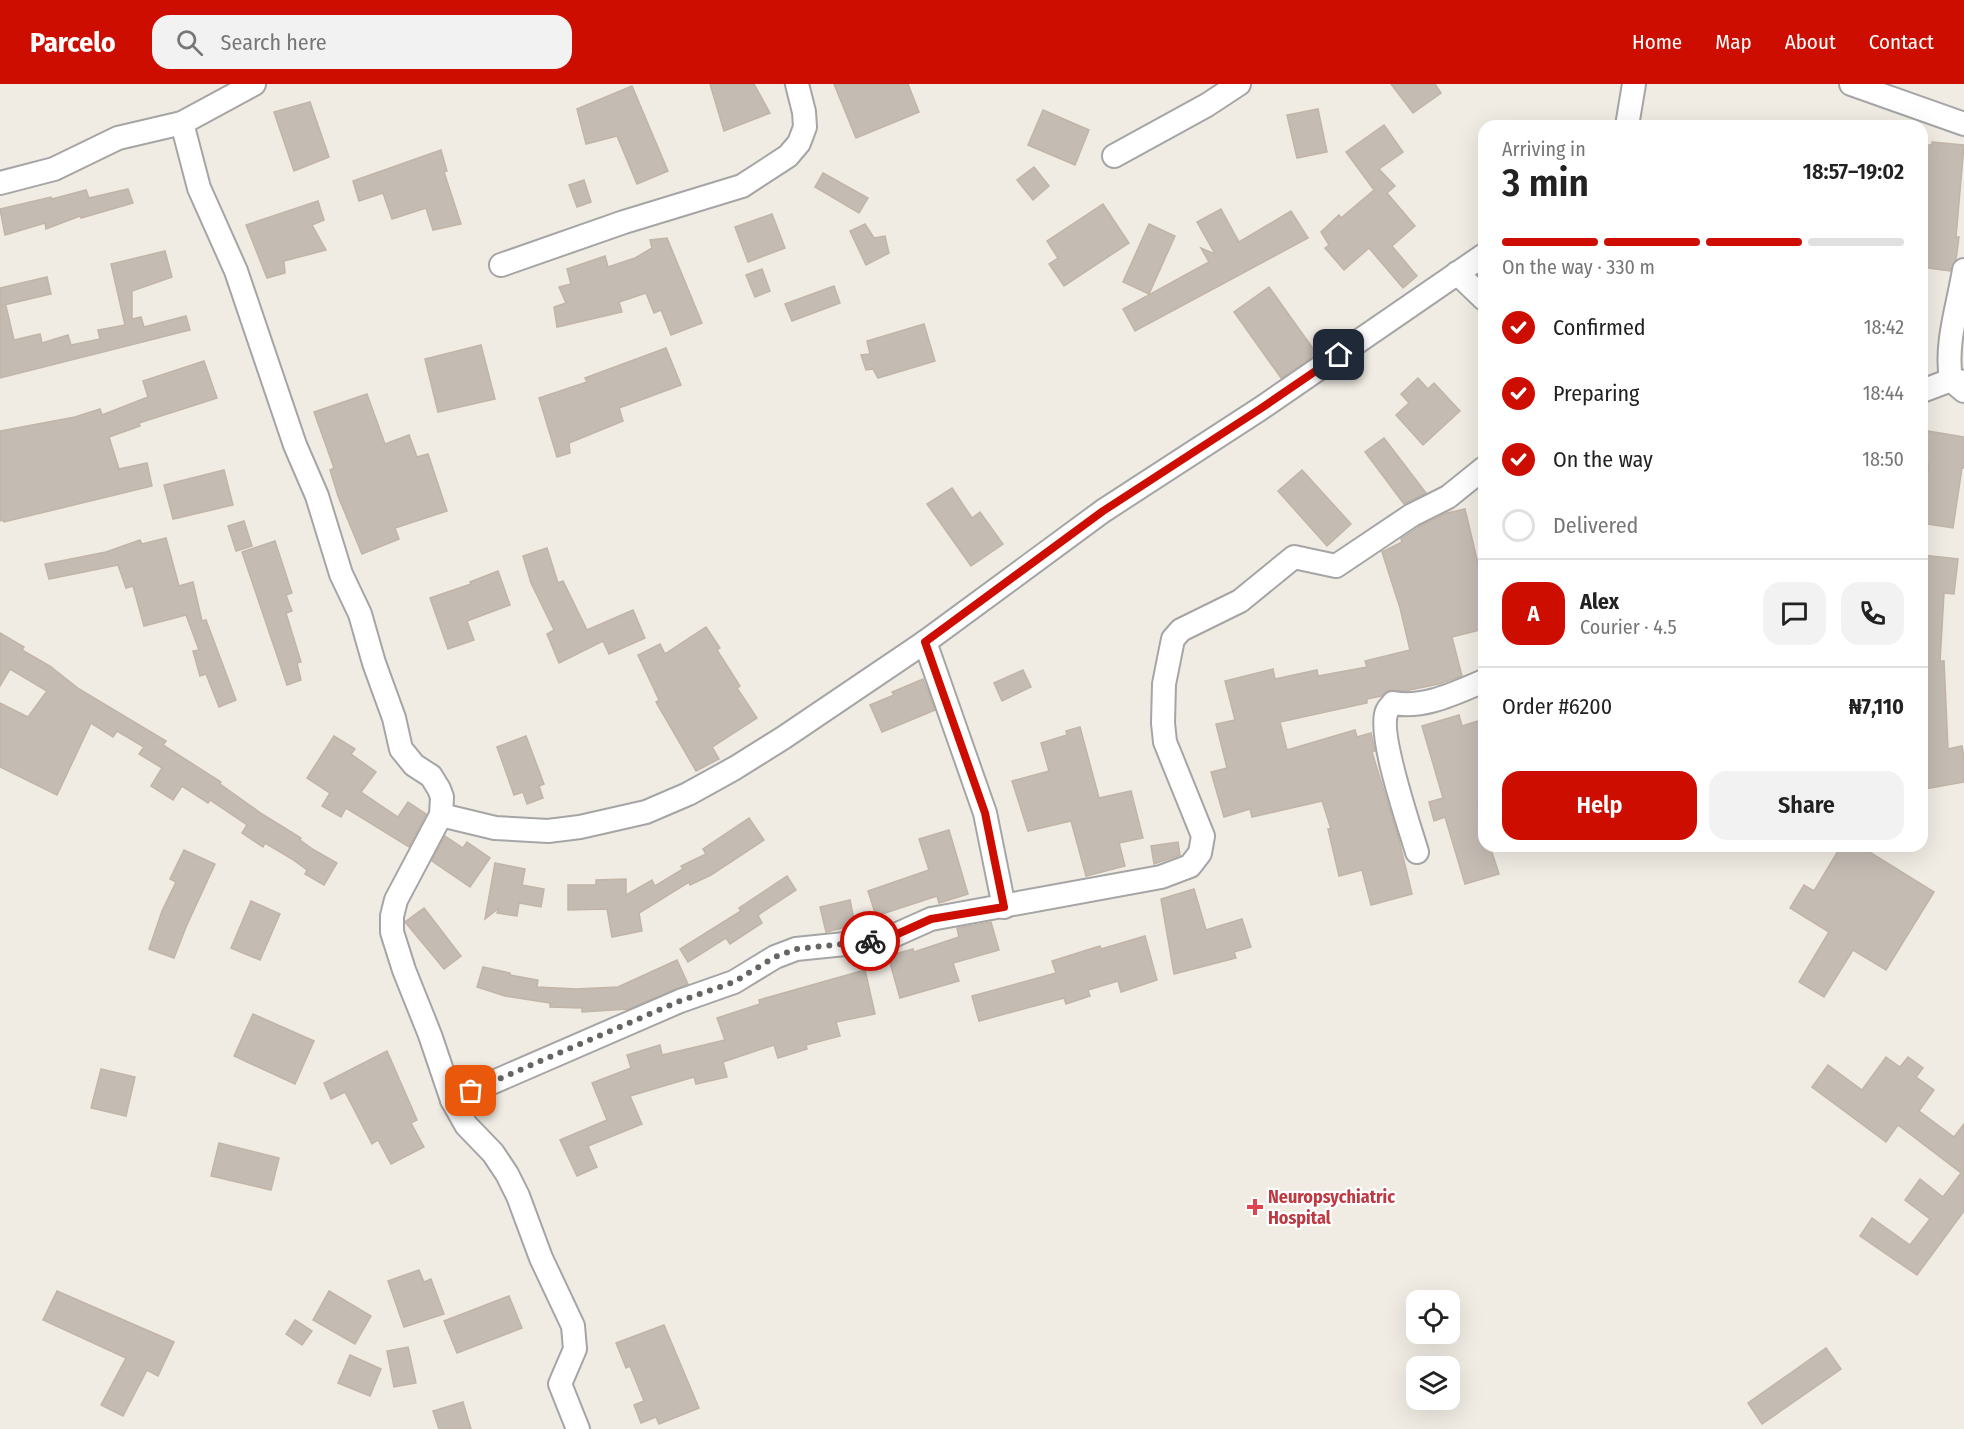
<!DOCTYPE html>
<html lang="en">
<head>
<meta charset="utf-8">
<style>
	body { margin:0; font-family:"Fira Sans Condensed",sans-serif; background:#f2f2f2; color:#222; height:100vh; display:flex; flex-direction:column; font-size:22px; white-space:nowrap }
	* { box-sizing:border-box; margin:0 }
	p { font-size:20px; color:#767676 }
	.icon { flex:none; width:33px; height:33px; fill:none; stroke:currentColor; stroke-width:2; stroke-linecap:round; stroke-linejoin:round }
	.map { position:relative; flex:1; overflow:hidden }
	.panel { position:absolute; left:1478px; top:36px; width:450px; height:732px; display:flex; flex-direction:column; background:#fff; border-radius:18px; box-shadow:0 6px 24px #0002 }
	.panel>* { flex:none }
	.buttons { position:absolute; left:1406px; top:1206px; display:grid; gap:12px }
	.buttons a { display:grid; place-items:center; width:54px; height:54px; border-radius:12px; background:#fff; box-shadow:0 6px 24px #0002; font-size:30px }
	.pin { position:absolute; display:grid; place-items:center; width:51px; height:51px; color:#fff; margin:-26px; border-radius:12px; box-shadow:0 3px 9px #0006 }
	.courier { position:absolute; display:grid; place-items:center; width:60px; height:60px; margin:-30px; border:4px solid #cd0d00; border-radius:50%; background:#fff; color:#222; box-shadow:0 2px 8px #0007 }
	.head em { font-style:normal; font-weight:600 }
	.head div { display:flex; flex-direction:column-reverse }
	.head { display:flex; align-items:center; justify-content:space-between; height:102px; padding:0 24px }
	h1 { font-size:39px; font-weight:600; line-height:45px }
	.bar { display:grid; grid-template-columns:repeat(4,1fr); gap:9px 6px; align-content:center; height:72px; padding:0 24px }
	.bar i { height:8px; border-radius:4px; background:#e0e0e0 }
	.bar .current { background:#cd0d00 }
	.bar p { grid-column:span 4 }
	.line { display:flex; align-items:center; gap:15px; padding:0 24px; border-top:2px solid #e0e0e0 }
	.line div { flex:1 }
	.round { display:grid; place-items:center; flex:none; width:63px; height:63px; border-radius:18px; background:#f2f2f2 }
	ol { padding:0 24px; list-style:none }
	li { display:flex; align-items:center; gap:18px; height:66px }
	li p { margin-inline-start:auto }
	li .icon { padding:6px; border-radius:50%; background:#cd0d00; color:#fff; stroke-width:4 }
	li:last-child { color:#767676 }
	li i { width:33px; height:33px; border:3px solid #e0e0e0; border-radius:50% }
	.action { display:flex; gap:12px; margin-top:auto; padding:12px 24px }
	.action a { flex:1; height:69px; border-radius:18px; background:#cd0d00; color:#fff; font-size:24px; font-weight:600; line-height:69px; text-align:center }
	.action a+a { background:#f2f2f2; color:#222 }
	header { display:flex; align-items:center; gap:36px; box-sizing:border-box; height:84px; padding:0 30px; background:#cd0d00; color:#fff }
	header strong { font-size:28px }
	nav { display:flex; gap:33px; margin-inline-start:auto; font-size:21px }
	.search { width:420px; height:54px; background:#f2f2f2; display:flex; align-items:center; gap:15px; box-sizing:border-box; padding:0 21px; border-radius:18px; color:#767676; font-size:22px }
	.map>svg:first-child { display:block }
	.building { fill:#c4bcb3; stroke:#c2b4a6; stroke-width:1.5 }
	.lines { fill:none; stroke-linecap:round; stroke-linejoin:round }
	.street-casing { stroke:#a5a5a5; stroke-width:26 }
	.street { stroke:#fff; stroke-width:22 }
	.done { stroke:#686663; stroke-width:6; stroke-dasharray:0 10.8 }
	.route { stroke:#cd0d00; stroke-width:8 }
	.health-dot { fill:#e0444e; stroke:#fff; stroke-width:2 }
	.labels { text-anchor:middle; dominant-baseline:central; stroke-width:4.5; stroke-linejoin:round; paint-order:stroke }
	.health-label { font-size:18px; font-weight:bold; fill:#be3a42; stroke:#fff; text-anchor:start }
</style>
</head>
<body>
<header>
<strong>Parcelo</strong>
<div class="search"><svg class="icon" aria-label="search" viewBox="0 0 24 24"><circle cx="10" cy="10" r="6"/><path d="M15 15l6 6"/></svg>Search here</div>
<nav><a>Home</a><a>Map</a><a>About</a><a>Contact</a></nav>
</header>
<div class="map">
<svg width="1964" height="1345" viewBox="0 0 1964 1345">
	<rect width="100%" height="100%" fill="#f0ece4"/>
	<g class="building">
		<polygon points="710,0 754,0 770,29 724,47"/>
		<polygon points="834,0 908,0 919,28 856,54"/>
		<polygon points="1391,0 1435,0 1441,9 1413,29"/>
		<polygon points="632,2 668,87 637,100 617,52 586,60 577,25"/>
		<polygon points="310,18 329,73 294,87 274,28"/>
		<polygon points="1318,25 1327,68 1297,74 1287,31"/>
		<polygon points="1043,26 1089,46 1075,81 1028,61"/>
		<polygon points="1384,41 1403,68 1379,85 1395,102 1387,109 1415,142 1392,162 1417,192 1403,204 1369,164 1344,186 1325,164 1329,161 1321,148 1339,131 1341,134 1374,106 1346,68"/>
		<polygon points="1932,58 1964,61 1956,153 1959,153 1956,176 1950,187 1922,183 1922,61 1932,61"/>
		<polygon points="441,66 447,87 444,88 461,140 433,146 426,124 392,135 383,109 359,117 353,97"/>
		<polygon points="1034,83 1049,102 1033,116 1017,96"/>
		<polygon points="823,89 868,114 859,129 815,103"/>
		<polygon points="584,96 591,118 577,123 569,101"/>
		<polygon points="128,105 133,119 81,134 80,132 46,145 45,139 5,151 0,125 51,113 52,115 86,106 89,114"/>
		<polygon points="318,117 324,136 312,141 326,166 284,177 285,189 267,194 246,141"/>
		<polygon points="1103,120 1129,159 1064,202 1049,180 1058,174 1047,157"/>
		<polygon points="1221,125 1239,158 1291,127 1308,154 1135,247 1123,225 1209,178 1201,164 1215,170 1197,138"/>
		<polygon points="772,130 785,164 748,178 735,143"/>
		<polygon points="865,140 874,154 885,152 889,169 866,181 850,147"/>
		<polygon points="1149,140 1175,152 1149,210 1123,198"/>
		<polygon points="667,154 702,239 671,251 661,226 654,229 646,209 619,218 622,228 557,243 554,223 566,219 559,203 571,200 567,185 605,172 608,183 635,174 652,164 650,156"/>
		<polygon points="165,167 172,193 132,207 132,235 141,233 144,243 186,232 190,246 0,294 0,223 6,222 14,256 40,250 42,259 68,251 71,261 100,255 98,246 125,241 111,180"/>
		<polygon points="762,185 770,207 755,213 746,191"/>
		<polygon points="47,193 51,210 0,222 0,204"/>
		<polygon points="834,202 840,219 792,237 785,220"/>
		<polygon points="1269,203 1317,270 1281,294 1234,228"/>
		<polygon points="924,240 935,277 878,294 873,285 866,286 861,271 870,270 867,257"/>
		<polygon points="481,261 495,315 438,328 425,275"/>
		<polygon points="666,264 681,301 619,324 623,337 569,359 570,369 557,373 539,314 587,298 585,294"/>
		<polygon points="204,277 217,314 139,339 140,342 109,353 119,385 147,379 152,402 4,438 3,436 0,437 0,347 75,333 100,325 102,331 148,313 143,297"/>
		<polygon points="1418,294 1428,305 1434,299 1460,327 1423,361 1396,331 1409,319 1401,310"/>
		<polygon points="367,310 385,360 409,351 417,373 428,370 447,427 395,444 399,455 362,470 338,412 330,386 334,384 314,328"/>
		<polygon points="1922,346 1964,353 1964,384 1962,384 1953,444 1922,439 1929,379 1922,378"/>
		<polygon points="1384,354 1426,409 1404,420 1365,368"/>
		<polygon points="224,386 233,421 173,435 164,401"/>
		<polygon points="1302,386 1351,440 1327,462 1278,407"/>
		<polygon points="952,404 972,434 980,428 1003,460 971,482 927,420"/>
		<polygon points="1465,425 1484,505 1484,545 1452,553 1462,592 1439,600 1405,607 1388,606 1381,612 1367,615 1367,619 1280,638 1287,666 1355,646 1357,653 1371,649 1375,667 1372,668 1399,756 1412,810 1371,821 1362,786 1339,792 1328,745 1331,745 1322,717 1252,733 1250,725 1224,733 1211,688 1227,684 1216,640 1235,636 1225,597 1273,585 1275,595 1317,586 1318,592 1367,583 1365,577 1410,566 1400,524 1382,468 1402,458 1401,455 1419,443 1447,429"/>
		<polygon points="244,437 252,462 236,467 228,442"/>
		<polygon points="166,454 179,502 193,498 202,537 206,536 236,616 219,623 206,590 200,592 193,567 199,566 186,531 144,542 133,502 126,504 118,481 49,495 45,480 106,468 140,456 142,460"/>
		<polygon points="275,457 292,509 286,511 292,527 286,529 301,578 297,579 301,596 287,601 242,468"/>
		<polygon points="547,464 558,499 563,497 587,546 633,526 645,554 609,570 603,557 559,579 547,550 554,546 531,499 523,472"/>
		<polygon points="1922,471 1958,475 1954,510 1944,509 1940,577 1944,577 1948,665 1962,662 1964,673 1964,698 1924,705 1922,688"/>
		<polygon points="498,487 510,521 467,537 474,556 448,565 430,514 471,500 470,498"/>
		<polygon points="706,543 720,564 717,566 740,602 737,604 757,634 712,663 719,675 696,687 656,618 659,616 638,571 660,560 665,570"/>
		<polygon points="0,549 24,563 22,566 50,582 79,605 166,657 163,661 221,698 220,700 262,730 301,754 300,756 314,766 337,779 324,801 305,790 307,786 292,775 265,759 263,763 242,749 247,741 210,716 208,719 182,702 173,716 151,702 162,684 139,670 144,663 117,647 113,653 91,639 57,711 0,683 0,619 28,633 47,607 10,585 0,602"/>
		<polygon points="1023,586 1031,603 1002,617 994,599"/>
		<polygon points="923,595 935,626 882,648 870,621 894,611 892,608"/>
		<polygon points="1459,631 1462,642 1484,635 1484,717 1477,718 1484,740 1484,762 1490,762 1499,790 1465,800 1445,733 1434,737 1429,718 1443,714 1422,642"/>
		<polygon points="1080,643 1099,714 1131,707 1143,754 1119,759 1125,782 1086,792 1071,737 1028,747 1012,697 1049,687 1041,659 1067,651 1066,647"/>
		<polygon points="334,652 355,665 351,670 376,688 361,708 398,733 408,718 426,730 409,763 346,724 341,733 322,722 330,709 307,694"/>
		<polygon points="526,652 544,700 539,702 543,714 527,720 523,708 514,711 497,663"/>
		<polygon points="749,734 764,756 711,791 690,801 689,798 639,829 642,847 612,853 607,825 568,826 568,801 596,801 596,796 626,795 626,811 652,796 655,802 683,785 681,782 706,770 703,765"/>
		<polygon points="949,746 968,810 939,819 937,812 876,832 868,807 929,786 919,755"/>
		<polygon points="445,752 463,764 467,758 490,774 470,803 432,777"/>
		<polygon points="1178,758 1180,771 1154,780 1151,762"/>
		<polygon points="1841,762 1860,762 1934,808 1886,886 1853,866 1824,913 1799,898 1829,848 1790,824 1804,801 1814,807"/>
		<polygon points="184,766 215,780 186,843 174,874 149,865 162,827 176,798 170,795"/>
		<polygon points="495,779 525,785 522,801 544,805 541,823 519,819 517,832 497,829 499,824 485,835"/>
		<polygon points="787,792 796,806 758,831 762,839 730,860 726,854 688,878 680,865 741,827 739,824"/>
		<polygon points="1194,805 1206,846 1242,835 1251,863 1234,868 1236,874 1174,890 1161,815"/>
		<polygon points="850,816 855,841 826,848 820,823"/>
		<polygon points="251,817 280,830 260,876 231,864"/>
		<polygon points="424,824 461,872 444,885 405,838"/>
		<polygon points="991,838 999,866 953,879 959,897 900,914 888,872 913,865 914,868 959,853 957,844"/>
		<polygon points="1145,852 1157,896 1121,908 1118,897 1088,906 1090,912 1066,920 1064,914 979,937 972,912 1056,889 1052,877 1100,862 1101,865"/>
		<polygon points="677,876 688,900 629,925 582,928 582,924 550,923 550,919 505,912 477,903 483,883 510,889 510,891 538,896 537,903 576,905 618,903"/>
		<polygon points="865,886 875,930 836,938 840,952 806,961 807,965 778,974 774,961 723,978 727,993 696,1000 694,993 630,1012 642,1040 588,1062 597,1083 577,1092 560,1056 607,1036 592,999 631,984 627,971 660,961 662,971 725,956 717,934 760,920 759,916"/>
		<polygon points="253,930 314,957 295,1000 234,972"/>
		<polygon points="387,967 417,1036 411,1039 424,1063 391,1080 378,1056 372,1060 345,1008 331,1015 324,999"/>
		<polygon points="1886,973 1900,983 1908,973 1923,984 1916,993 1934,1006 1919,1027 1954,1053 1964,1040 1964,1127 1917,1191 1860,1152 1872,1134 1910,1161 1930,1135 1905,1116 1920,1095 1943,1113 1961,1089 1898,1041 1886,1058 1812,1003 1828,981 1862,1006"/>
		<polygon points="101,985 135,993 126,1032 91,1024"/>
		<polygon points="219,1059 279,1074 271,1106 211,1092"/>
		<polygon points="419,1186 424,1198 431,1195 444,1230 404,1243 388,1197"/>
		<polygon points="57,1207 174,1258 158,1292 147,1286 123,1332 101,1321 126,1274 43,1236"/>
		<polygon points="329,1207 371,1232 355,1260 313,1236"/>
		<polygon points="509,1212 522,1244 457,1269 444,1237"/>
		<polygon points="295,1236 312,1247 302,1261 286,1250"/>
		<polygon points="664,1241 699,1324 659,1340 656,1333 641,1339 634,1321 644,1317 630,1282 626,1284 616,1259"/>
		<polygon points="408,1263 416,1299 394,1303 387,1267"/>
		<polygon points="1826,1264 1841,1285 1762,1340 1748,1319"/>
		<polygon points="350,1271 381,1285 370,1312 338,1299"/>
		<polygon points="463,1318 471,1345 439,1345 433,1327"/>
	</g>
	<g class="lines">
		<defs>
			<g id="street">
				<polyline points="1851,0 1964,40"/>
				<polyline points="182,39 199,104 236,187 295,361 317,412 341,490 360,530 374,579 394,634 401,665 414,681 431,692 439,705 442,713 441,731 396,816 392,832 392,848 404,886 430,951 452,1016 466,1041 493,1069 507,1090 518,1112 541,1174 573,1242 575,1265 560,1300 578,1345"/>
				<polyline points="1627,42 1634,0"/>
				<polyline points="1114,72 1207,21 1239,0"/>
				<polyline points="0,99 54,85 118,54 182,39 254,0"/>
				<polyline points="501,181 624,138 742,102 788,72 799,59 805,43 804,28 797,0"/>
				<path d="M1964,186C1958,223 1945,259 1951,296L1964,307"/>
				<polyline points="1457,189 1484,215"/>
				<polyline points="1922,307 1951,296 1964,298"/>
				<polyline points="925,558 985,729 1004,823"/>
				<polyline points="441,731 495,744 548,747 580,743 646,728 688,710 735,684 783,654 925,558 1103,427 1260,325 1484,171"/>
				<path d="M1417,768C1409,741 1377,649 1387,627C1388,624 1391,622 1393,619C1424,625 1455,609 1484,597"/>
				<polyline points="452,1016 680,917 734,898 775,873 796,865 884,856 931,835 1161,793 1190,782 1200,769 1203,752 1165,658 1163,639 1164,600 1173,555 1181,546 1240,517 1294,473 1336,482 1412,431 1448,413 1484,384"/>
			</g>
		</defs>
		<use href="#street" class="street-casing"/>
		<use href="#street" class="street"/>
	</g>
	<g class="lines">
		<polyline class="done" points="471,1007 680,917 734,898 775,873 796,865 870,857"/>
		<polyline class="route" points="870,857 884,856 931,835 1004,823 985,729 925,558 1103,427 1260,325 1339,271"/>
	</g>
	<path class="health-dot" d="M1252 1114h6v6h6v6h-6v6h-6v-6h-6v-6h6z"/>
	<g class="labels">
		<g class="health-label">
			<text x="1268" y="1113">Neuropsychiatric<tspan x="1268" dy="21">Hospital</tspan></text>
		</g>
	</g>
</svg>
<div class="buttons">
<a><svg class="icon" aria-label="locate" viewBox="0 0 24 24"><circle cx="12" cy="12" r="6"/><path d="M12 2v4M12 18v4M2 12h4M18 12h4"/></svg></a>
<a><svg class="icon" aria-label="layers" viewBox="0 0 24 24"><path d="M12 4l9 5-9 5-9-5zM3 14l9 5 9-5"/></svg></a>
</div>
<div class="pin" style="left:471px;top:1007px;background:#ea580c"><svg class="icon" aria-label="bag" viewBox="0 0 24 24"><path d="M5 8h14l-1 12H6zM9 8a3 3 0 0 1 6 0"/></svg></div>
<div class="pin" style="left:1339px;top:271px;background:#1f2937"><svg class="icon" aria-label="home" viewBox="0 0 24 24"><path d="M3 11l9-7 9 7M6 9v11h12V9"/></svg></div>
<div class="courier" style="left:870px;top:857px"><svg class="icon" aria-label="bike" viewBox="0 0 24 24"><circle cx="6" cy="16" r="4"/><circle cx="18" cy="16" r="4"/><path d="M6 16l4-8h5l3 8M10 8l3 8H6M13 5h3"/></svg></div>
<section class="panel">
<div class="head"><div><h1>3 min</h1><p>Arriving in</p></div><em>18:57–19:02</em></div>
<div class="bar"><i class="current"></i><i class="current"></i><i class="current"></i><i></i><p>On the way · 330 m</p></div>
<ol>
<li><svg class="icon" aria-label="check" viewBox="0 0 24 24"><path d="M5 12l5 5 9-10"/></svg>Confirmed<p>18:42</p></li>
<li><svg class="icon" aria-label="check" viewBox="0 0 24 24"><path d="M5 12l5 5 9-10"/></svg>Preparing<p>18:44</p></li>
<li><svg class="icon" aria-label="check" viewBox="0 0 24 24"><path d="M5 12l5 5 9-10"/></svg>On the way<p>18:50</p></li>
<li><i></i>Delivered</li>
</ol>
<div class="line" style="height:108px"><b class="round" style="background:#cd0d00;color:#fff">A</b><div><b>Alex</b><p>Courier · 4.5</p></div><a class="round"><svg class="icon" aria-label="chat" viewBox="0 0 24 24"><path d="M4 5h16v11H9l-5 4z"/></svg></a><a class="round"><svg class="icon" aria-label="phone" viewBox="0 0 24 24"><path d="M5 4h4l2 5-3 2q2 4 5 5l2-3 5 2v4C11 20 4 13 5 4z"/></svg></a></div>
<div class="line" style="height:78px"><div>Order #6200</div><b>₦7,110</b></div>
<div class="action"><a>Help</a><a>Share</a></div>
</section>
</div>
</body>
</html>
